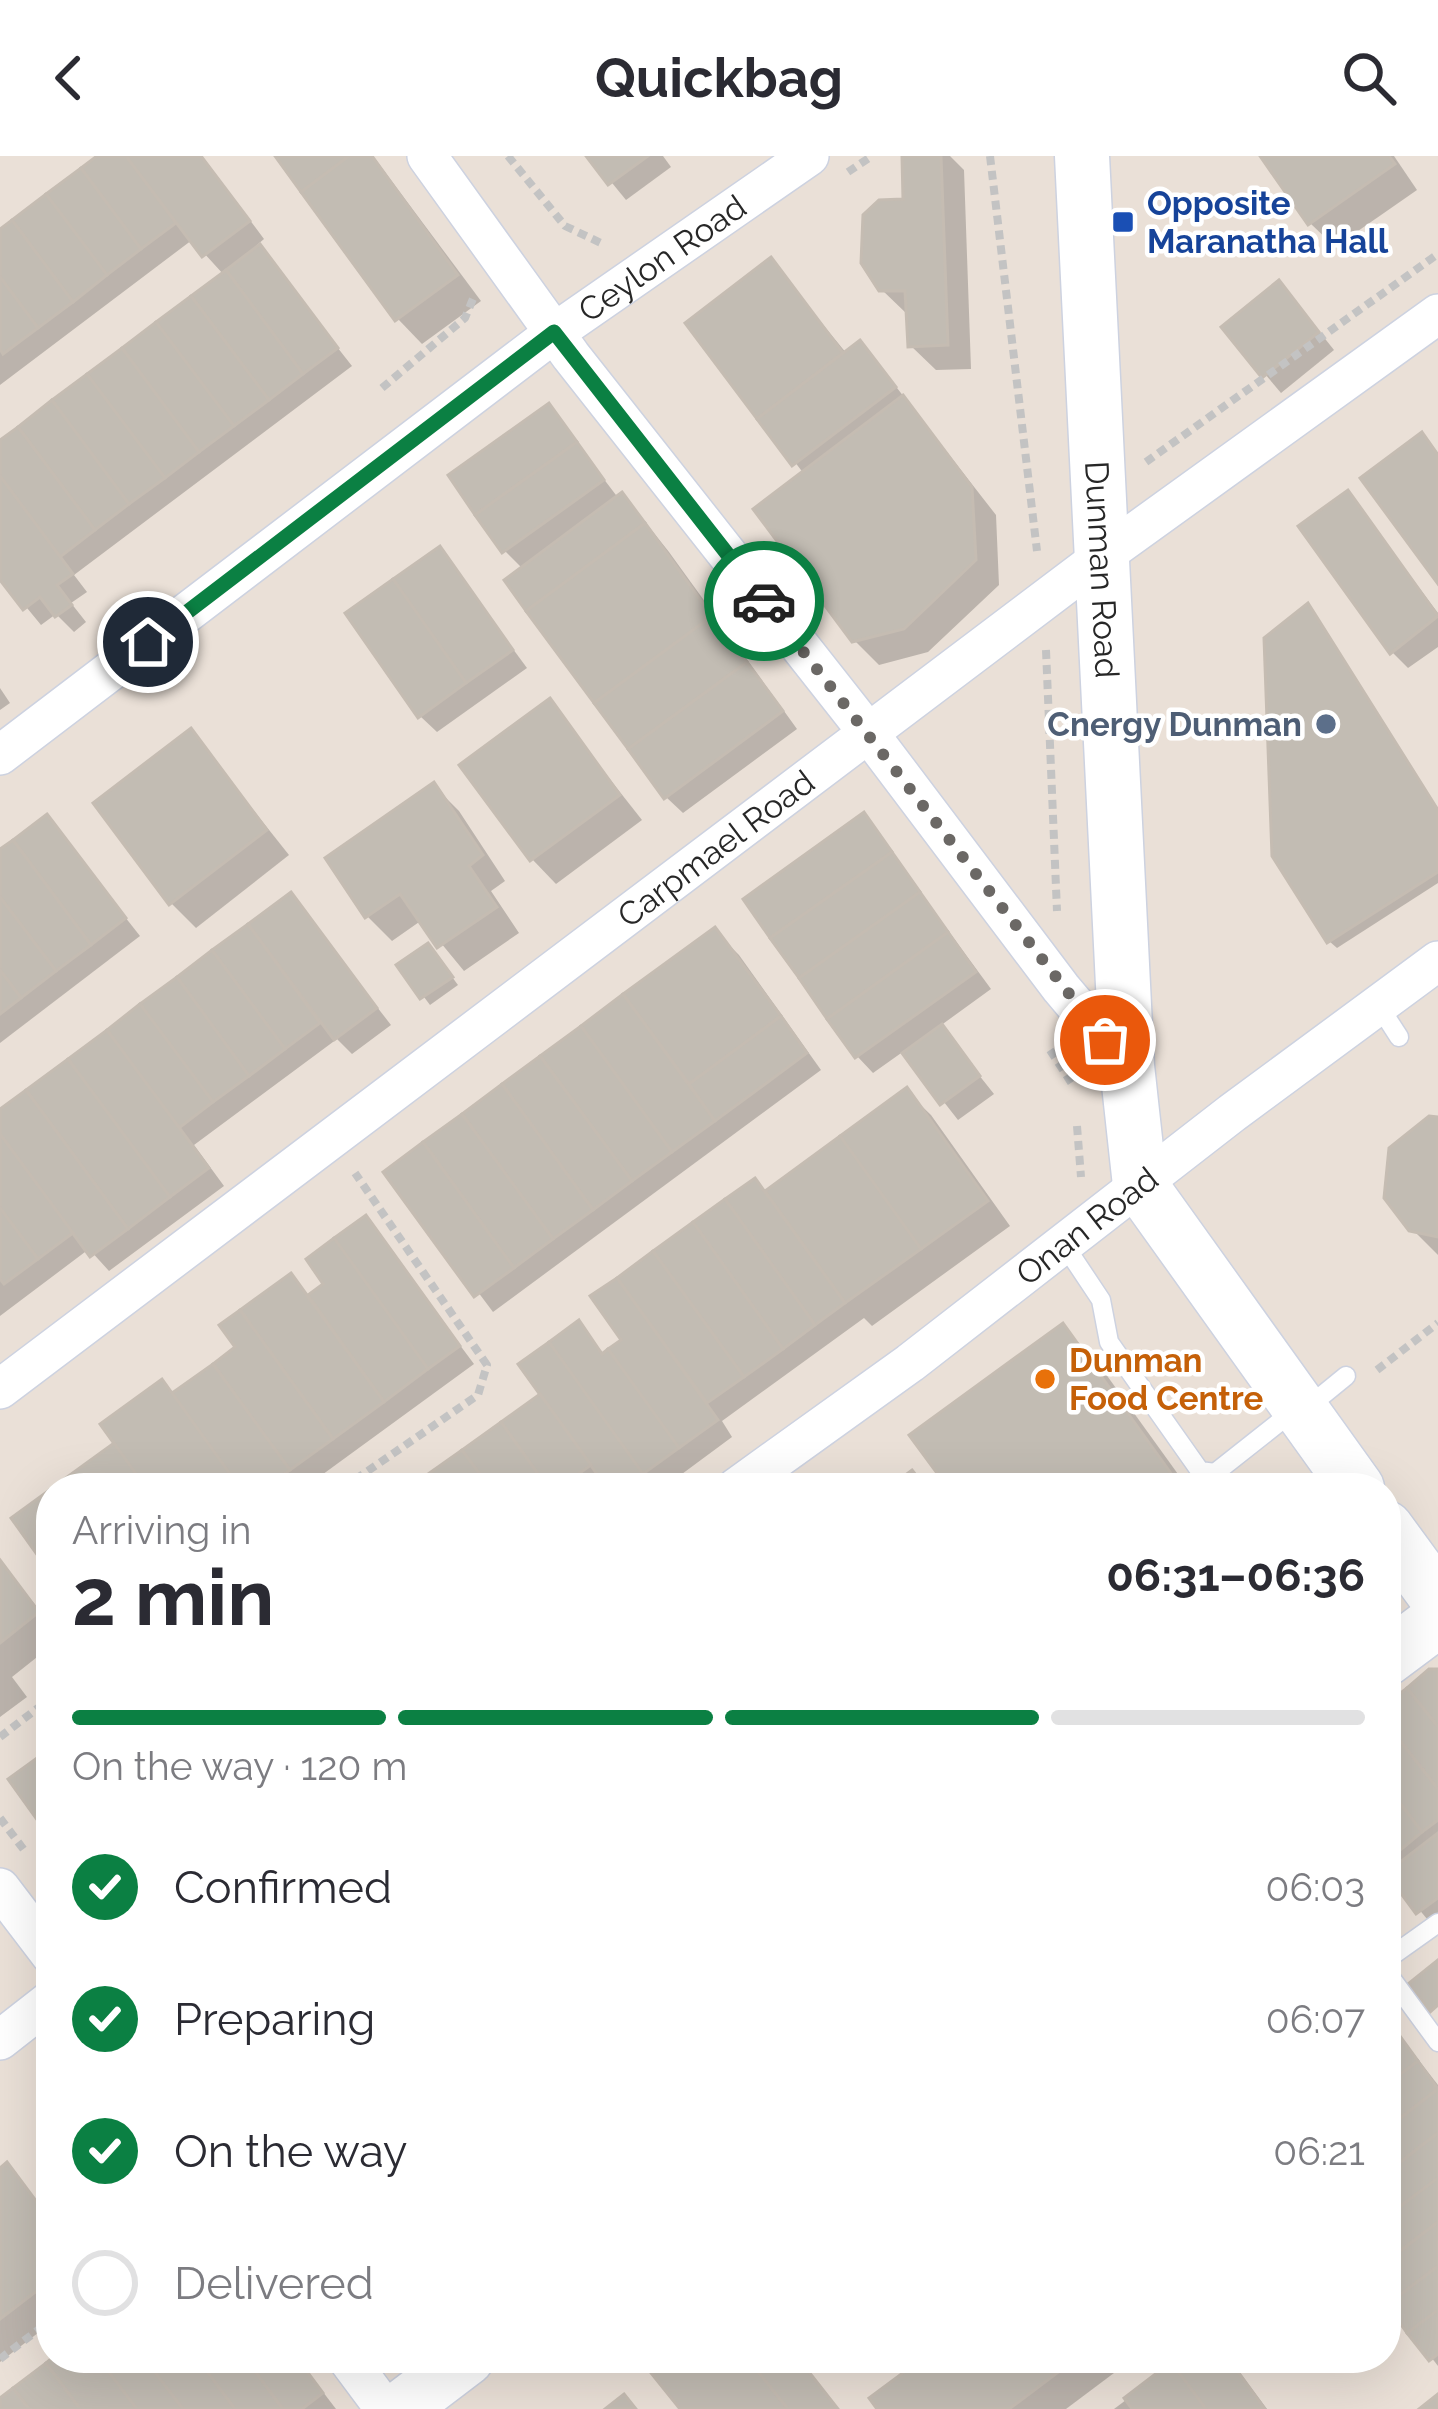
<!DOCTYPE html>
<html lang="en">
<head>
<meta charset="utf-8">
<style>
	body { margin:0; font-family:Raleway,sans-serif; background:#f7f7f7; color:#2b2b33; height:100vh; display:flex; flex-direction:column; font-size:45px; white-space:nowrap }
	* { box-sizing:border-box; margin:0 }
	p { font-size:39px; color:#7c7c81 }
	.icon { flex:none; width:66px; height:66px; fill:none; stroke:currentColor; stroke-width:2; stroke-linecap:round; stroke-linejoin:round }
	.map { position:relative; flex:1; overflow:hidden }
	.side { position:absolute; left:36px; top:1317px; width:1365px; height:900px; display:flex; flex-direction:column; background:#fff; border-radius:48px; box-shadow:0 12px 48px #0002 }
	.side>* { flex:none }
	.pin { position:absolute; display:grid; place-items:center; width:102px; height:102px; color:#fff; margin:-51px; border:6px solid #fff; border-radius:50%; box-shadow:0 3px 12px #0007 }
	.courier { position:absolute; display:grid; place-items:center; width:120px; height:120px; margin:-60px; border:9px solid #0b8043; border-radius:50%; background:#fff; color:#222; box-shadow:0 3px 15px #0007 }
	.summary em { font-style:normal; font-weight:700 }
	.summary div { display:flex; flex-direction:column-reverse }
	.summary { display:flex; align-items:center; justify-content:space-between; height:204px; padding:0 36px }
	h1 { font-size:78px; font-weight:700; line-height:90px }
	.bar { display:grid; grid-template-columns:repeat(4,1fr); gap:18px 12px; align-content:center; height:144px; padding:0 36px }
	.bar i { height:15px; border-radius:9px; background:#e1e1e2 }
	.bar .selected { background:#0b8043 }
	.bar p { grid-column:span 4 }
	ol { padding:0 36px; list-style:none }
	li { display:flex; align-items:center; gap:36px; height:132px }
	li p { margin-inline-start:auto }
	li .icon { padding:12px; border-radius:50%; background:#0b8043; color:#fff; stroke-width:4 }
	li:last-child { color:#7c7c81 }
	li i { width:66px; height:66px; border:6px solid #e1e1e2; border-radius:50% }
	header { display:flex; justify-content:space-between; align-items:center; height:156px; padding:0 36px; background:#fff; font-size:54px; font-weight:700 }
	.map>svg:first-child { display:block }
	.shadow { fill:#0003 }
	.building { fill:#c2bcb3; stroke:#c5bcb2; stroke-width:3 }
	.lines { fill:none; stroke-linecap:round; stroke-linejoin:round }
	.lane-casing { stroke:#cdd2e0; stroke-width:21 }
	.street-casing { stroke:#cdd2e0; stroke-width:42 }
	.secondary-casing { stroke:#cdd2e0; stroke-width:57 }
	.path { stroke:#c3c3c3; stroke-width:8; stroke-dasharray:9 6; stroke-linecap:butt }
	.lane { stroke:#fff; stroke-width:18 }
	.street { stroke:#fff; stroke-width:39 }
	.secondary { stroke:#fff; stroke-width:54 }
	.done { stroke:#6b6865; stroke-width:12; stroke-dasharray:0 21.6 }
	.route { stroke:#0b8043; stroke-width:15 }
	.transit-dot { fill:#1a4fb4; stroke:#fff; stroke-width:4.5 }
	.service-dot { fill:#5c6f8a; stroke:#fff; stroke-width:4.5 }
	.food-dot { fill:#e8710a; stroke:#fff; stroke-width:4.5 }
	.labels { text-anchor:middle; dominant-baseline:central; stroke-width:9; stroke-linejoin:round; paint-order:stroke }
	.transit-label { font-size:33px; font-weight:bold; fill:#164399; stroke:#fff; text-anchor:start }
	.street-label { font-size:33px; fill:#272727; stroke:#fff }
	.service-label { font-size:33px; font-weight:bold; fill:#4e5e75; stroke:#fff; text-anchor:end }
	.food-label { font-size:33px; font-weight:bold; fill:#c56008; stroke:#fff; text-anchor:start }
</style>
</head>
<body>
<header><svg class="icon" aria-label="back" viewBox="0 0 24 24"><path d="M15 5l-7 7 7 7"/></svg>Quickbag<svg class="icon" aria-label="search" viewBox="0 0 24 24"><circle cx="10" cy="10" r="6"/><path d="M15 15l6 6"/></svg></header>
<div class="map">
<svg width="1438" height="2253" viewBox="0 0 1438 2253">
	<rect width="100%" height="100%" fill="#eae0d7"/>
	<g class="shadow">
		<polygon points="101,0 202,0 264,83 257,89 352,210 74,419 87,436 71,447 86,466 74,476 56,458 41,469 0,419 0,288 224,119 192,84 0,229 0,76"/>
		<polygon points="279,0 373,0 481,145 422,188 398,163"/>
		<polygon points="590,0 663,0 671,11 626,44"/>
		<polygon points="905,0 950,0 964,14 971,213 936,214 911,190 907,158 881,133 906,46"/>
		<polygon points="1264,0 1394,0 1417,34 1335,91 1310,67"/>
		<polygon points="771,105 847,198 860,188 876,205 996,359 999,429 928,496 879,509 854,484 804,318 689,167"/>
		<polygon points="1295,145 1334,194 1281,237 1226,172"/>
		<polygon points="549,251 619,343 638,357 669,396 797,573 683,657 666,641 523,413 505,395"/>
		<polygon points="1348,337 1438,457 1438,491 1408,512 1392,496"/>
		<polygon points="440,394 527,512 437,576 420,560"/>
		<polygon points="1315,458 1438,654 1438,727 1337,792 1329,785"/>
		<polygon points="0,532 10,547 0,554"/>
		<polygon points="549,546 642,664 556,728 532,703"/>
		<polygon points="191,576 289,699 196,772 171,747"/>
		<polygon points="434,630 459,655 505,725 491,735 519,777 464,815 422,764 392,785 367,760"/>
		<polygon points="864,660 991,833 940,870 994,938 958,964 904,895 873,917 857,900"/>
		<polygon points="47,662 140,780 0,887 0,697"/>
		<polygon points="291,740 391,869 352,898 337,883 194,989 224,1030 109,1115 89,1093 0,1160 0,957"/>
		<polygon points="715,775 739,799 821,914 493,1156 388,1016"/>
		<polygon points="435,798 458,829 430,849 400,809"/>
		<polygon points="906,935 931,959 1010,1070 872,1170 864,1162 722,1265 732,1281 663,1332 610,1332 606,1326 598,1332 414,1332 544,1239 578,1168 605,1199 626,1185 595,1141 754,1025 766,1037"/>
		<polygon points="1438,964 1438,1099 1412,1073"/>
		<polygon points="366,1063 474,1208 304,1332 57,1332 240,1191 291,1121 310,1141 327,1128"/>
		<polygon points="1063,1171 1095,1203 1188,1332 951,1332"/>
		<polygon points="0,1406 51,1468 51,1490 12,1521 27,1541 0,1561"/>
		<polygon points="1438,1516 1438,1776 1396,1726 1386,1733 1386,1550"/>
		<polygon points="1386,1862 1438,1929 1438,2210 1386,2143"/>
		<polygon points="7,2010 51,2061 51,2167 0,2206 0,2016"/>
		<polygon points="57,2202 297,2202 336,2253 0,2253 0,2246"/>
		<polygon points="928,2202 1134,2202 1066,2253 881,2253"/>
		<polygon points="1182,2202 1229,2202 1267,2253 1114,2253"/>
	</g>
	<g class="building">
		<polygon points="97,0 126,0 176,67 141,93 81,12"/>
		<polygon points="126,0 201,0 250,65 202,101"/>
		<polygon points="275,0 349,0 301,36"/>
		<polygon points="349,0 372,0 458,119 395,165 301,36"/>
		<polygon points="586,0 648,0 608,29"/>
		<polygon points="902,0 941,0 948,189 908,191 905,135 879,135 861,107 863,59 879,44 903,43"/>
		<polygon points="1260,0 1389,0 1395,8 1308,69"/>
		<polygon points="81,12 141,93 107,119 46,38"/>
		<polygon points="46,38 107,119 73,146 12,64"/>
		<polygon points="12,64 73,146 38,172 0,121 0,73"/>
		<polygon points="260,88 338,192 303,218 226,114"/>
		<polygon points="771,101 843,197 757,263 685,167"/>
		<polygon points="226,114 303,218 269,244 191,140"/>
		<polygon points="0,121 38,172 3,198 0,193"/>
		<polygon points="1279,124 1319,176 1262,222 1221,171"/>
		<polygon points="191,140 269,244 234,270 156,166"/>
		<polygon points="156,166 234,270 199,296 122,192"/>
		<polygon points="860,184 896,231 792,310 757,263"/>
		<polygon points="122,192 199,296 165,322 87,218"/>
		<polygon points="87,218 165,322 129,348 52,244"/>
		<polygon points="903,239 972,331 976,404 904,473 852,486 753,353"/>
		<polygon points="52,244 129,348 95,374 18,271"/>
		<polygon points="549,247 577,286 475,359 448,319"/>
		<polygon points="18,271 95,374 60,401 0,320 0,284"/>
		<polygon points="1422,276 1438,299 1438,428 1360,322"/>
		<polygon points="577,286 604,324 502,397 475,359"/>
		<polygon points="0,320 73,418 57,429 72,449 55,461 40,441 23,454 0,424"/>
		<polygon points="1348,334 1438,460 1390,498 1298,370"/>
		<polygon points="622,336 645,367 526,455 504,424"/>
		<polygon points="645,367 712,460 594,547 526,455"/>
		<polygon points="440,390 513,494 466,527 393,423"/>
		<polygon points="393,423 466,527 418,562 345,457"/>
		<polygon points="1308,447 1438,654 1438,716 1327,787 1272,700 1264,482"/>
		<polygon points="712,460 747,506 628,593 594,547"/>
		<polygon points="747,506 783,555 664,643 628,593"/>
		<polygon points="550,542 620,639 530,705 459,609"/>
		<polygon points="191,572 267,674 169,749 93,647"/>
		<polygon points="434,626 483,699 469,710 497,751 437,792 400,738 365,762 325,702"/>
		<polygon points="864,656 892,696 770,782 743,743"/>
		<polygon points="47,658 126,762 91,789 13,684"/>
		<polygon points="13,684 91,789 56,815 0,741 0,693"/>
		<polygon points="892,696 920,736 799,822 770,782"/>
		<polygon points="291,736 377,852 334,884 248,768"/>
		<polygon points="920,736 948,776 827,863 799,822"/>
		<polygon points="0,741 56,815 21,842 0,814"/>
		<polygon points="248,768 320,867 285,893 212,794"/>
		<polygon points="715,771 781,860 689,928 623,838"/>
		<polygon points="948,776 976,816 855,902 827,863"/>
		<polygon points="428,787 453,821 420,843 396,809"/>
		<polygon points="212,794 285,893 249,920 177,821"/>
		<polygon points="0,814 21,842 0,858"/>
		<polygon points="177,821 249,920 213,946 140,848"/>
		<polygon points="623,838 715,965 672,996 581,870"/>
		<polygon points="140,848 213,946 179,972 107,874"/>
		<polygon points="781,860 807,897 715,965 689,928"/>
		<polygon points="942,868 980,920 940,949 902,897"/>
		<polygon points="581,870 672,996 632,1025 540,900"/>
		<polygon points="107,874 209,1012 170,1041 68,903"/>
		<polygon points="540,900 632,1025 593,1054 502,928"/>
		<polygon points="68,903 170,1041 128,1073 26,934"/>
		<polygon points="502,928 593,1054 553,1083 462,958"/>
		<polygon points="907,931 988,1045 921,1093 840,980"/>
		<polygon points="26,934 128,1073 90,1101 0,978 0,953"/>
		<polygon points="462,958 553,1083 514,1112 423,986"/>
		<polygon points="1429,960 1438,961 1438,1081 1409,1075 1384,1042 1389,992"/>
		<polygon points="0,978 73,1077 38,1103 0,1052"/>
		<polygon points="840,980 921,1093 845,1147 765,1035"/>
		<polygon points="423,986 514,1112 474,1141 383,1016"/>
		<polygon points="755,1022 845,1147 815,1169 725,1043"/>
		<polygon points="725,1043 815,1169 783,1193 693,1066"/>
		<polygon points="0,1052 38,1103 4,1128 0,1123"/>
		<polygon points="366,1059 460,1190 428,1213 334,1082"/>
		<polygon points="693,1066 783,1193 744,1221 653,1095"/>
		<polygon points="334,1082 428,1213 384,1246 308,1139 323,1128 306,1103"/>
		<polygon points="653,1095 744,1221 707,1247 617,1122"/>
		<polygon points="291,1117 384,1246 333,1283 240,1154"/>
		<polygon points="617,1122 718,1264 679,1292 608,1193 621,1184 590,1140"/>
		<polygon points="240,1154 333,1283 290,1314 213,1208 235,1191 219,1169"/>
		<polygon points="579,1164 602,1198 608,1193 679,1292 643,1318 549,1186"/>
		<polygon points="1063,1167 1175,1323 1164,1332 948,1332 909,1279"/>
		<polygon points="549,1186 643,1318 624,1332 607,1332 518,1208"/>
		<polygon points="213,1208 290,1314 265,1332 240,1332 172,1237"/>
		<polygon points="162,1223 172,1237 240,1332 146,1332 100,1268"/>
		<polygon points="540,1238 591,1309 559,1332 548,1332 501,1266"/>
		<polygon points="501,1266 548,1332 490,1332 462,1294"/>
		<polygon points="114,1287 146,1332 52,1332"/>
		<polygon points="462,1294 490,1332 431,1332 424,1321"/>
		<polygon points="912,1314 926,1332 888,1332"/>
		<polygon points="51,1333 51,1418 11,1362"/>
		<polygon points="0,1404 39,1456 0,1487"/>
		<polygon points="1429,1513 1438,1513 1438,1571 1407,1532"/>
		<polygon points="1407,1532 1438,1571 1438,1633 1386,1567 1386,1548"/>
		<polygon points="1386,1567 1438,1633 1438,1664 1422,1676 1386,1629"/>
		<polygon points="51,1592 51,1683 8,1623"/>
		<polygon points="1386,1629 1422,1676 1393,1700 1386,1691"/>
		<polygon points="1438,1677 1438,1742 1416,1758 1386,1717"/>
		<polygon points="1438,1804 1438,1849 1430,1856 1408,1828"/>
		<polygon points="1397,1876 1418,1905 1386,1929 1386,1885"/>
		<polygon points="1418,1905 1438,1933 1386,1973 1386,1929"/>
		<polygon points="1438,1933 1438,1977 1386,2017 1386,1973"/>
		<polygon points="1438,1977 1438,2022 1386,2061 1386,2017"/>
		<polygon points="7,2006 51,2065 51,2124 0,2163 0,2012"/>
		<polygon points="1438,2022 1438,2066 1386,2106 1386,2061"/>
		<polygon points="1438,2066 1438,2110 1387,2149 1386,2106"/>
		<polygon points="1438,2110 1438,2154 1407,2177 1387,2149"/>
		<polygon points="1438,2154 1438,2198 1429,2205 1407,2177"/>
		<polygon points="52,2202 98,2202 137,2253 80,2253 46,2207"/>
		<polygon points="98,2202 144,2202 183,2253 137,2253"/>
		<polygon points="144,2202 197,2202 235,2253 183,2253"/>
		<polygon points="197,2202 245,2202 283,2253 235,2253"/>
		<polygon points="245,2202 297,2202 323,2237 302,2253 283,2253"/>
		<polygon points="639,2202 747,2202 788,2253 680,2253"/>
		<polygon points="747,2202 798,2202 838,2253 788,2253"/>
		<polygon points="923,2202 1077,2202 1009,2253 877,2253 869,2242"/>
		<polygon points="1177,2202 1228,2202 1265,2253 1206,2253 1171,2206"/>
		<polygon points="1171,2206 1206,2253 1132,2253 1124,2242"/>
		<polygon points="46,2207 80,2253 29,2253 13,2232"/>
		<polygon points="13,2232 29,2253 0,2253 0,2242"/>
		<polygon points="624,2238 636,2253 605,2253"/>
		<polygon points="1438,2238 1438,2253 1419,2253"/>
	</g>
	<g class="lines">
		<defs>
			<g id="lane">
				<polyline points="1379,850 1399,881"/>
				<polyline points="1065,1090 1101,1144 1109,1186 1200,1315 1215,1317 1296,1253"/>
				<polyline points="1308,1251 1346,1220"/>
				<polyline points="1386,1804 1438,1767"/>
				<polyline points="1386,1815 1438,1886"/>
				<polyline points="830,2203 832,2202"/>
			</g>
			<g id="street">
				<polyline points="427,0 571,200 870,579 1061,832 1127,910"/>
				<path id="s1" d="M0,599L554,177L809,0"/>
				<path id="s2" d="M0,1233L1104,399L1438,158"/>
				<path id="s3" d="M736,1332L910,1207L1232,957L1438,805"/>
				<polyline points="0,1732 51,1799"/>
				<polyline points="0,1884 51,1844"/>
				<polyline points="347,2202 385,2253"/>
			</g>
			<g id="secondary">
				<path id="s4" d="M1082,0L1127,910L1140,1029L1357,1332"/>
				<polyline points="1386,1372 1438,1443"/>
				<polyline points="1386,1503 1438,1464"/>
				<polyline points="400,2253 467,2202"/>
			</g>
		</defs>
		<use href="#lane" class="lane-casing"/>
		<use href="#street" class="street-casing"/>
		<use href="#secondary" class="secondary-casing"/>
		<g class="path">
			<polyline points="508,0 565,70 601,87"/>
			<polyline points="990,0 1037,395"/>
			<polyline points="848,16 872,0"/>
			<polyline points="382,232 465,162 475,138"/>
			<polyline points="1146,306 1438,98"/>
			<polyline points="1046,494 1057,755"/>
			<polyline points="1050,894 1074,931"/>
			<polyline points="1077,970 1081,1021"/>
			<polyline points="1377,1214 1438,1167"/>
			<polyline points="343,1332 478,1239 487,1209 355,1017"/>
			<polyline points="0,1581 51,1542"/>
			<polyline points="0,1662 24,1694"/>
			<polyline points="0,2203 51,2164"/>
		</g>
		<use href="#lane" class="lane"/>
		<use href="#street" class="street"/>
		<use href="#secondary" class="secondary"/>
	</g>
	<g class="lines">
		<polyline class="done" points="764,445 1105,884"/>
		<polyline class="route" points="148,486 554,176 764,445"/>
	</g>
	<rect class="transit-dot" x="1111" y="54" width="24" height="24" rx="6"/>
	<circle class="service-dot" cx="1326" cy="568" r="12"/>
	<circle class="food-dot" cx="1045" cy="1223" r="12"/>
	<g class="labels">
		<g class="transit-label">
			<text x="1147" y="47">Opposite<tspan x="1147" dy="38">Maranatha Hall</tspan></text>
		</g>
		<g class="street-label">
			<text stroke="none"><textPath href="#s1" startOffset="828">Ceylon Road</textPath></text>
			<text stroke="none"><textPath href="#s4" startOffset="414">Dunman Road</textPath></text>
			<text stroke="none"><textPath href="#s2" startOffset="897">Carpmael Road</textPath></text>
			<text stroke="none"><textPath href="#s3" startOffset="438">Onan Road</textPath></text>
		</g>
		<g class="service-label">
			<text x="1302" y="568">Cnergy Dunman</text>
		</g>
		<g class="food-label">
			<text x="1069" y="1204">Dunman<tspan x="1069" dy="38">Food Centre</tspan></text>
		</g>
	</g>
</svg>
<div class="pin" style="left:1105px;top:884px;background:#ea580c"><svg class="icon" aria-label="bag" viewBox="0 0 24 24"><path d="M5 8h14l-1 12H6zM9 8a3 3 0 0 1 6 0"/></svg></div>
<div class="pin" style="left:148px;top:486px;background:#1f2937"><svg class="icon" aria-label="home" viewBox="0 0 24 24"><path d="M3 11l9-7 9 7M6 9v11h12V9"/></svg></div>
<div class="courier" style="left:764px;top:445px"><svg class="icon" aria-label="car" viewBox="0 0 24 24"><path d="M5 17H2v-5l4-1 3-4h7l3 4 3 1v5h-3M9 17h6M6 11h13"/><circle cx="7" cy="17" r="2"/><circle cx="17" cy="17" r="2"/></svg></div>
<section class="side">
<div class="summary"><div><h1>2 min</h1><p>Arriving in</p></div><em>06:31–06:36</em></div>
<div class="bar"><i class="selected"></i><i class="selected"></i><i class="selected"></i><i></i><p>On the way · 120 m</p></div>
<ol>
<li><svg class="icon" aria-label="check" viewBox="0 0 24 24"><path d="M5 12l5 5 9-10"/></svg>Confirmed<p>06:03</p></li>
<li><svg class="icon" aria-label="check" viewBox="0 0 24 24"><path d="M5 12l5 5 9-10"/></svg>Preparing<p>06:07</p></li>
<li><svg class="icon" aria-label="check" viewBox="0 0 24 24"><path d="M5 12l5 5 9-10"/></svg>On the way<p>06:21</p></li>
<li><i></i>Delivered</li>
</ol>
</section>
</div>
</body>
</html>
